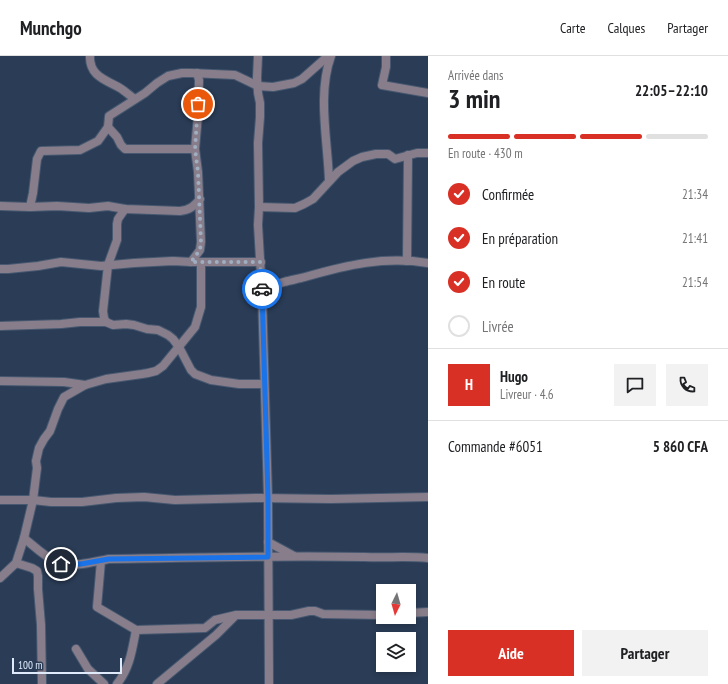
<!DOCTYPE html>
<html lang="fr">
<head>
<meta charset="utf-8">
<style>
	body { margin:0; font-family:"PT Sans Narrow",sans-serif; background:#f2f2f2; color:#202124; height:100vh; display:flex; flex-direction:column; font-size:15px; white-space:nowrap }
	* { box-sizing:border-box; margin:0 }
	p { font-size:13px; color:#757577 }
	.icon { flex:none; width:22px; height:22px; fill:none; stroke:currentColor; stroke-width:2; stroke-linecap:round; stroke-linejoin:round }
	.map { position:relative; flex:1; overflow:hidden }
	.drawer { display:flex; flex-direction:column; background:#fff; width:300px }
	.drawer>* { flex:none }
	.needle { width:26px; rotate:185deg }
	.controls { position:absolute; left:376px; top:528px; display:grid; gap:8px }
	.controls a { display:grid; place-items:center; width:40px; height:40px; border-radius:0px; background:#fff; box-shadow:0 2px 6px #0003; font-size:20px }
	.scale { position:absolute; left:12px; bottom:10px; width:110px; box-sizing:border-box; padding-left:4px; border:2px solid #dfebfb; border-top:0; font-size:11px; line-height:14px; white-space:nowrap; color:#dfebfb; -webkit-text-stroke:3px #2a3c56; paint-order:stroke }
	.pin { position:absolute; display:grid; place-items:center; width:34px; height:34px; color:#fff; margin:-17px; border:2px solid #fff; border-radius:50%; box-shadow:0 1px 4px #0007 }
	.courier { position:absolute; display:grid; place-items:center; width:40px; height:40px; margin:-20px; border:3px solid #1a73e8; border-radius:50%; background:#fff; color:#222; box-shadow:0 1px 5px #0007 }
	.head em { font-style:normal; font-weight:800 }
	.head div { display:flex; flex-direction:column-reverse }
	.head { display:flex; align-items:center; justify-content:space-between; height:68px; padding:0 20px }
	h1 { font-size:26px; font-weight:800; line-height:30px }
	.bar { display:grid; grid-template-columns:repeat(4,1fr); gap:6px 4px; align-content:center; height:48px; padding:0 20px }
	.bar i { height:5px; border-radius:3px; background:#e0e0e0 }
	.bar .active { background:#d93025 }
	.bar p { grid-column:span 4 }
	.line { display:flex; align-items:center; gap:10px; padding:0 20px; border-top:1px solid #e0e0e0 }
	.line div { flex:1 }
	.round { display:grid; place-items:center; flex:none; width:42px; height:42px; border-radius:0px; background:#f2f2f2 }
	ol { padding:0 20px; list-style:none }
	li { display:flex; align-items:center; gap:12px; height:44px }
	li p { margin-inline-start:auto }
	li .icon { padding:4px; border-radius:50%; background:#d93025; color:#fff; stroke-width:4 }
	li:last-child { color:#757577 }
	li i { width:22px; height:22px; border:2px solid #e0e0e0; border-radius:50% }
	.primary-button { display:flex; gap:8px; margin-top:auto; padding:8px 20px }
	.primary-button a { flex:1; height:46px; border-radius:0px; background:#d93025; color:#fff; font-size:16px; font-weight:800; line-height:46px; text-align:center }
	.primary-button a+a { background:#f2f2f2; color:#202124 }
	header { display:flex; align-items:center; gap:24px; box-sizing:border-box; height:56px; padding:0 20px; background:#fff; border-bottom:1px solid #e0e0e0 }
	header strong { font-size:19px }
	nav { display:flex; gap:22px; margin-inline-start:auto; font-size:14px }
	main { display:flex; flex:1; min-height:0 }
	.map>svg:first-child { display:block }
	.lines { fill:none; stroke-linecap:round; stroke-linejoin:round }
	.minor-casing { stroke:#475870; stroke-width:10 }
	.minor { stroke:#887e8b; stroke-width:8 }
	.done { stroke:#a0aec1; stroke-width:4; stroke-dasharray:0 7.2 }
	.route { stroke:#1a73e8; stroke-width:5 }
</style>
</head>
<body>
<header>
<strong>Munchgo</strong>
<nav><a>Carte</a><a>Calques</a><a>Partager</a></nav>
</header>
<main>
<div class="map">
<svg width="428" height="628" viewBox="0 0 428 628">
	<rect width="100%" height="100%" fill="#2a3c56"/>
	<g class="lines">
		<defs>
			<g id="minor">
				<path d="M90,0C89,20 106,24 120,32C125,35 130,40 135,43"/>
				<polyline points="258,0 257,22 258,37 260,47 260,61 258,87 259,151 258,169 262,237 268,442 269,628"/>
				<polyline points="386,0 386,11 382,29 428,37"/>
				<polyline points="108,71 117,81 121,89 125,93 195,93"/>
				<path d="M329,125C328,86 317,38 331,0"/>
				<path d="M0,150L30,151L57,150L89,152L108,150L125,153L180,155C190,154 194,150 200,143"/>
				<polyline points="30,151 33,137 37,103 41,95 80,94 98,85 108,71 109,60 145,37 157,27 168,20 182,17 191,17 235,19 258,30 273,31 294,27 302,23 328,0"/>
				<polyline points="259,151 295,152 304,148 313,143 338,116 353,105 362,101 376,98 388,98 395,103 417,97 428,97"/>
				<polyline points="407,205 408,99"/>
				<polyline points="191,206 200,194 201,186 198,116 195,93 198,59 199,24 197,17"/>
				<polyline points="0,213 8,213 38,210 61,206 101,210 134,207 173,205 191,206 261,206"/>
				<path d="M262,237C269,232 276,228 284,226C291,224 298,223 305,221C347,209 384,200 428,207"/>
				<polyline points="106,266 104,262 103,255 108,209 117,184 117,168 118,163 125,153"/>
				<polyline points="0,270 61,268 80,266 106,266 113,269 126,268 134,269 147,273 158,274 168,279 173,283 179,291 191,314 195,318 211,324 239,328 264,328"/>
				<polyline points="0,325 64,326 85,329"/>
				<polyline points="0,444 33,444 51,446 82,446 116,442 144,441 175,444 259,442 331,443 428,441"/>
				<path d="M24,482C35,491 46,502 60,508C70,512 97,505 109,503C194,502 279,499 364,501C386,502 407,500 428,502"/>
				<polyline points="268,486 294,500"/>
				<polyline points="101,505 97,551 136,574"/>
				<polyline points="16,507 32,512 37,515 38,520 38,533 41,569 42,628"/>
				<polyline points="0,522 16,507 24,482 33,444 37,412 36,405 39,392 44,383 50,375 58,353 64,341 85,329 106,323 142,318 148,317 156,315 163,310 195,271 201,251 201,206"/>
				<polyline points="409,557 428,556"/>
				<polyline points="76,593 88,613 104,628"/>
				<path d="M117,628C130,612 132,594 136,574L205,572L215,564L236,559H291L309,555H315L323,558L383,559"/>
				<polyline points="157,628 216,579 235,560"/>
			</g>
		</defs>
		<use href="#minor" class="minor-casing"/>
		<use href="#minor" class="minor"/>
	</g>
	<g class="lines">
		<polyline class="done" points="198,48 195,93 198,116 201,186 200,194 191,206 260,206 262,233"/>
		<polyline class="route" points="61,508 81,508 109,503 268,501 268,442 262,233"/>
	</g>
</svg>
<div class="controls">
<a><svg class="needle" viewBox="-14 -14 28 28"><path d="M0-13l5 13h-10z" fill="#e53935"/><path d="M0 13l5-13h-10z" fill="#757577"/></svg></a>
<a><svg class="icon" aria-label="layers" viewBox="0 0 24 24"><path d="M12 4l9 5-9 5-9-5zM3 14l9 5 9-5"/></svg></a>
</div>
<div class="scale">100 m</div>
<div class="pin" style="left:198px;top:48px;background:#ea580c"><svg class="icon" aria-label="bag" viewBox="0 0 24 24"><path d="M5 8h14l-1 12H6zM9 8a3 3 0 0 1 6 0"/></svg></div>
<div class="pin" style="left:61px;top:508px;background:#1f2937"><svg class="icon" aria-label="home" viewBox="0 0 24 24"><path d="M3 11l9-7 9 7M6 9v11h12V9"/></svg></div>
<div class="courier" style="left:262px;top:233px"><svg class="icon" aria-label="car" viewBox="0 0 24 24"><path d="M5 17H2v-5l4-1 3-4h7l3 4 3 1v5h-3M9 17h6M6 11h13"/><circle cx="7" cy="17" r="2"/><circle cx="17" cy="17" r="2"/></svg></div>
</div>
<section class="drawer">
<div class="head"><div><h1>3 min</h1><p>Arrivée dans</p></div><em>22:05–22:10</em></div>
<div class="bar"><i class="active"></i><i class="active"></i><i class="active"></i><i></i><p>En route · 430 m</p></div>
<ol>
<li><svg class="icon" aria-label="check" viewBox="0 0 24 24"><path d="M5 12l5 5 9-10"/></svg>Confirmée<p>21:34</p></li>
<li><svg class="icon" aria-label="check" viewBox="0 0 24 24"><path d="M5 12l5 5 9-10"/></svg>En préparation<p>21:41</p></li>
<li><svg class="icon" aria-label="check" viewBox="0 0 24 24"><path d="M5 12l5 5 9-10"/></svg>En route<p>21:54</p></li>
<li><i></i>Livrée</li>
</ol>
<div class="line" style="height:72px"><b class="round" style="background:#d93025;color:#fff">H</b><div><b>Hugo</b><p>Livreur · 4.6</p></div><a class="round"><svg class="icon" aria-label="chat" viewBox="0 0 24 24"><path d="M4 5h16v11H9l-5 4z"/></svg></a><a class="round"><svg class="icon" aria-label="phone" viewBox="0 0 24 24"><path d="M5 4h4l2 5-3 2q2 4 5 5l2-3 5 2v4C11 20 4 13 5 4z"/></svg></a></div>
<div class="line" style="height:52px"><div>Commande #6051</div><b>5 860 CFA</b></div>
<div class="primary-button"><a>Aide</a><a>Partager</a></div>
</section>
</main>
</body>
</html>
